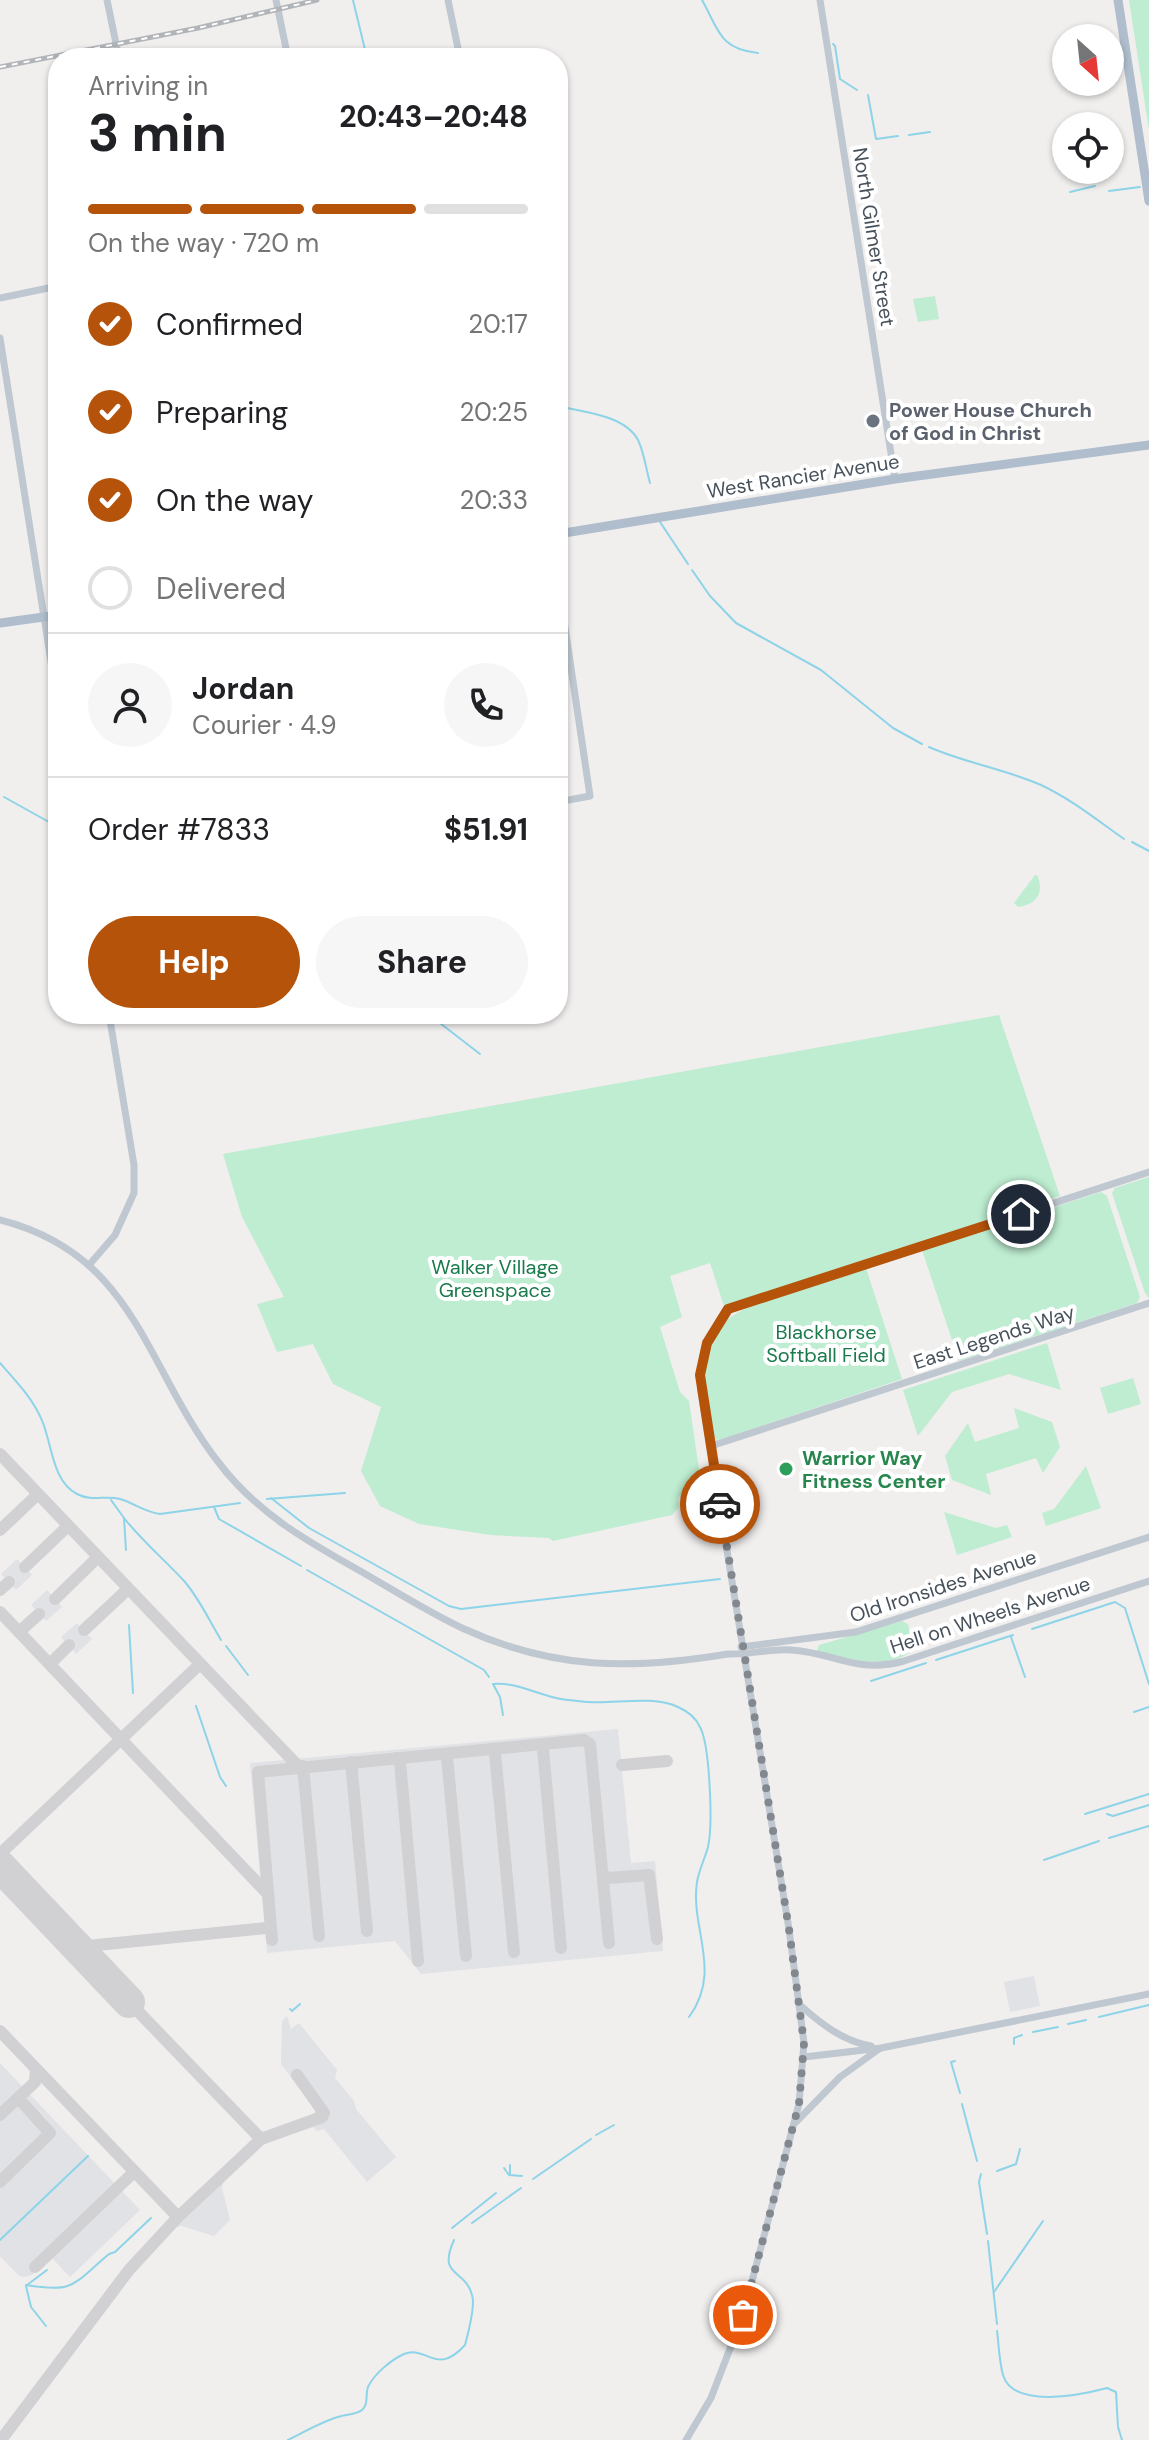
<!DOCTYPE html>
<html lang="en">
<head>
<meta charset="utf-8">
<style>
	body { margin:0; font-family:"DM Sans",sans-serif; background:#f6f6f6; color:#202124; height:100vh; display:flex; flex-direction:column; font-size:30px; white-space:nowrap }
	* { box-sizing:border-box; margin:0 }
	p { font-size:26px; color:#757577 }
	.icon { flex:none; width:44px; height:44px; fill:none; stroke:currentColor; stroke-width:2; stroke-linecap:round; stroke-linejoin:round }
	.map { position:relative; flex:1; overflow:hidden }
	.panel { position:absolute; left:48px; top:48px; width:520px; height:976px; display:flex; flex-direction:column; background:#fff; border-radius:32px; box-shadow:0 2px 6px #0004 }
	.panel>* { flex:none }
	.needle { width:52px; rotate:153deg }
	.tools { position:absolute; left:1052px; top:24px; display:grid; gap:16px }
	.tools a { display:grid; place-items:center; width:72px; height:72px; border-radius:50%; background:#fff; box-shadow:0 2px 6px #0004; font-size:40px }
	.pin { position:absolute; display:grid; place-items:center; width:68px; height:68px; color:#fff; margin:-34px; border:4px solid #fff; border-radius:50%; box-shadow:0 2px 8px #0007 }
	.courier { position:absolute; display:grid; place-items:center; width:80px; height:80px; margin:-40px; border:6px solid #b45309; border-radius:50%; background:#fff; color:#222; box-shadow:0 2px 10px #0007 }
	.headline em { font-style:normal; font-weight:700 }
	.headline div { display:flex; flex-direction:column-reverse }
	.headline { display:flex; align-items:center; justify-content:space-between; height:136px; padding:0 40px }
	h1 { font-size:52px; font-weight:700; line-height:60px }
	.bar { display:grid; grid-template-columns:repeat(4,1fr); gap:12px 8px; align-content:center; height:96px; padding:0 40px }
	.bar i { height:10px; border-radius:6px; background:#e0e0e0 }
	.bar .selected { background:#b45309 }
	.bar p { grid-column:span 4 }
	.line { display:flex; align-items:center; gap:20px; padding:0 40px; border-top:2px solid #e0e0e0 }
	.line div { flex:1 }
	.round { display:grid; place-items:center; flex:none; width:84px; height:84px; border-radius:42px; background:#f6f6f6 }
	ol { padding:0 40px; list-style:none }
	li { display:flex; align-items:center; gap:24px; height:88px }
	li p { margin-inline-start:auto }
	li .icon { padding:8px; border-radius:50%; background:#b45309; color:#fff; stroke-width:4 }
	li:last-child { color:#757577 }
	li i { width:44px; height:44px; border:4px solid #e0e0e0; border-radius:50% }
	.button { display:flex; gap:16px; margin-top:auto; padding:16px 40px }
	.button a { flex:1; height:92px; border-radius:48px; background:#b45309; color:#fff; font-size:32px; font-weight:700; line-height:92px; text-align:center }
	.button a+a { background:#f6f6f6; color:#202124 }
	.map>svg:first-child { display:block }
	.airport { fill:#e0e2e6 }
	.green { fill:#beedd1 }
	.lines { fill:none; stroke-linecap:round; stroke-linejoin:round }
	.stream { stroke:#8dd4e8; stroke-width:2 }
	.taxiway { stroke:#d1d1d3; stroke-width:12 }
	.runway { stroke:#d1d1d3; stroke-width:32 }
	.minor { stroke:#bfc8d0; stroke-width:7 }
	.major { stroke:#afbdcc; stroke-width:9 }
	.rail-casing { stroke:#b1b4b8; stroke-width:5 }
	.rail { stroke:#fff; stroke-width:2; stroke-dasharray:6; stroke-linecap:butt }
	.done { stroke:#82888e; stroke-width:8; stroke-dasharray:0 14.4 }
	.route { stroke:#b45309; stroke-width:10 }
	.worship-dot { fill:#6b7280; stroke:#fff; stroke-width:3 }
	.leisure-dot { fill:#2e9e5b; stroke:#fff; stroke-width:3 }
	.labels { text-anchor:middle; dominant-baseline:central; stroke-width:8; stroke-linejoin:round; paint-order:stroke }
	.street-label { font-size:20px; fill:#47515b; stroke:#fff }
	.worship-label { font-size:20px; font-weight:bold; fill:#5b616d; stroke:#fff; text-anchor:start }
	.park-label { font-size:20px; fill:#1a7a4b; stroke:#fff }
	.leisure-label { font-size:20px; font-weight:bold; fill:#27864d; stroke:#fff; text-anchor:start }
</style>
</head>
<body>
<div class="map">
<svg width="1149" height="2440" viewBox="0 0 1149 2440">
	<rect width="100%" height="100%" fill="#f1eeee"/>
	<g class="airport">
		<polygon points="17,1559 32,1575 16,1590 1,1574"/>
		<polygon points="47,1590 62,1607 46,1621 31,1605"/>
		<polygon points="77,1623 92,1639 76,1654 61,1637"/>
		<polygon points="618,1729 631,1863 655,1861 663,1951 421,1974 395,1941 267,1953 250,1763"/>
		<polygon points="1034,1976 1040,2006 1010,2012 1004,1982"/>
		<polygon points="287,2016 291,2029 299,2023 337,2070 335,2078 354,2101 356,2109 396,2157 367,2182 324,2129 316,2131 314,2127 294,2133 290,2123 313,2115 316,2111 281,2064 282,2021"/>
		<polygon points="0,2063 140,2210 70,2277 51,2257 32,2275 24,2277 19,2276 0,2256"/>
		<polygon points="224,2181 222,2188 230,2220 214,2236 182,2226 176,2227"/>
	</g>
	<g class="green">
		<polygon points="1129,0 1149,0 1149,130"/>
		<polygon points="935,296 939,319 918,322 913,299"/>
		<path d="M1035,875H1037C1045,893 1036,905 1018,907L1014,903Z"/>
		<polygon points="999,1015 1060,1196 724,1306 710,1263 670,1276 682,1317 660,1327 680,1392 689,1401 700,1476 678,1498 679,1507 672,1515 553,1541 549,1538 490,1535 419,1524 380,1506 361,1471 381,1407 333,1384 313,1344 277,1352 257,1304 284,1297 242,1217 223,1154"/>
		<polygon points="1149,1177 1149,1298 1145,1293 1112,1193 1115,1188"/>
		<polygon points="1101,1192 1107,1196 1140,1297 1137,1303 959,1361 922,1250"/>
		<path d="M866,1268L902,1379L719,1440L714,1439L703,1372C705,1355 713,1334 726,1321C750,1299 832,1279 866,1268Z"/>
		<polygon points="1047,1343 1061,1390 1009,1374 952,1392 918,1436 903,1390"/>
		<polygon points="1133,1378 1141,1404 1108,1414 1100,1388"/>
		<polygon points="1014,1408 1052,1422 1060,1447 1043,1473 1036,1458 986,1474 991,1495 952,1480 945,1456 968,1423 975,1442 1019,1428"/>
		<polygon points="1086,1466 1101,1508 1046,1526 1042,1513 1054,1509"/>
		<polygon points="944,1512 996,1528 1007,1525 1012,1537 957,1555"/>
		<path d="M902,1621L908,1624L914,1650C885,1671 849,1659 817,1651L819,1645Z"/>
	</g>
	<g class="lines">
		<g class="stream">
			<polyline points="353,0 367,58"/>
			<path d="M702,0C719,30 719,49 758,53"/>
			<polyline points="833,44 835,46 840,79 857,90"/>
			<polyline points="868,95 876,139 898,136"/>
			<polyline points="909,135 930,132"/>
			<polyline points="1109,191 1140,187"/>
			<polyline points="1070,192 1095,186"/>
			<path d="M558,406C583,412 625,415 638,440C644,452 646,469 650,483"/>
			<polyline points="660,522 688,564"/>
			<polyline points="692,570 710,596 736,623 821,670 893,728 922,744"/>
			<path d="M929,747C965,763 1005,769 1041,785C1071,799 1097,820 1124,839"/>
			<polyline points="4,797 58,827"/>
			<polyline points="1132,842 1149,851"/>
			<polyline points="436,1020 480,1054"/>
			<path d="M0,1363C17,1382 34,1400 43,1423C52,1446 53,1482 77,1494C92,1502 105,1495 120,1499C134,1503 145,1512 160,1514L240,1503"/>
			<polyline points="271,1498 309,1528 449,1606 461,1609 720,1579"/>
			<polyline points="267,1499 345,1493"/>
			<polyline points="111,1500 124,1518 126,1550"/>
			<polyline points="214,1507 219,1519 301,1566"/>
			<path d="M124,1518C143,1542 165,1560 185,1582C200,1600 209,1620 221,1640"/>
			<polyline points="307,1570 484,1670 489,1677"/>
			<polyline points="129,1625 133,1693"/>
			<polyline points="1032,1629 1115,1602 1125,1608 1149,1684"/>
			<polyline points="1011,1637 1025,1677"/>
			<polyline points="226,1646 248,1675"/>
			<polyline points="936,1660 1013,1635"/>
			<polyline points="871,1681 926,1663"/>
			<polyline points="196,1706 220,1777 226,1786"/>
			<polyline points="1134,1712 1149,1707"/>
			<path d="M503,1715L500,1697L493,1684C514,1682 532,1692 552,1697C563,1700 576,1701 588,1702C616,1704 652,1695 678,1707C687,1711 696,1718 700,1727C710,1745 713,1826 708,1847C705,1858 699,1870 697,1882C690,1929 723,1971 689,2017"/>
			<polyline points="1085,1814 1149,1794"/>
			<polyline points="1107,1814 1113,1816 1149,1805"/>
			<polyline points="1109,1838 1149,1826"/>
			<polyline points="1044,1860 1099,1841"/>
			<polyline points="290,2009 292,2011 300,2004"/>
			<polyline points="1099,2017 1149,2005"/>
			<polyline points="1068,2024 1086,2020"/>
			<polyline points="1033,2032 1058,2027"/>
			<polyline points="1014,2044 1014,2038 1022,2035"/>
			<polyline points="955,2061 951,2062 960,2093"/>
			<polyline points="962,2104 977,2161"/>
			<polyline points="596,2135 614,2125"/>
			<polyline points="504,2168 509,2175 522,2176"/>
			<polyline points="997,2171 1016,2164 1020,2149"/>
			<polyline points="510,2174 510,2165"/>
			<polyline points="981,2174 979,2182 987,2234"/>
			<polyline points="533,2179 591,2139"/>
			<polyline points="472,2223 521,2188"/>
			<polyline points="452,2228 496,2193"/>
			<polyline points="0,2240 88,2156"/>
			<polyline points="988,2241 997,2324"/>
			<path d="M26,2285C75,2293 72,2285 109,2254L115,2252L151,2218"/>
			<polyline points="27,2285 47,2270"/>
			<polyline points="26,2286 31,2307 46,2326"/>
			<polyline points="994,2292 1043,2221"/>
			<path d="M997,2331C999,2345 999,2361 1003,2375C1013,2409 1081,2395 1107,2388L1116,2392L1118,2427L1122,2440"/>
			<path d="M288,2440C304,2432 321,2422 338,2417C346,2414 356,2415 362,2410C369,2404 365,2395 368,2387C374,2374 391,2360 404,2354C428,2345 436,2377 465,2345C468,2333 476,2306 472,2295C465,2268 437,2278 454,2240"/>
		</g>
		<g class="taxiway">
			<polyline points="0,1454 299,1767"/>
			<polyline points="0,1530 38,1494"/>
			<polyline points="25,1567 68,1526"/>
			<polyline points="0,1590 9,1582"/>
			<polyline points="55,1599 98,1557"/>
			<polyline points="0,1612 267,1893"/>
			<polyline points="84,1630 128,1589"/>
			<polyline points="19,1632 39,1614"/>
			<polyline points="50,1664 69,1645"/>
			<polyline points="491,1749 495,1753 514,1952"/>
			<polyline points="543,1749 561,1948"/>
			<polyline points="447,1757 466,1956"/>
			<polyline points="396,1758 400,1762 418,1961"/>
			<polyline points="351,1762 367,1931"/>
			<polyline points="622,1765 667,1761"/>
			<polyline points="303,1766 319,1936"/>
			<polyline points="0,1854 200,1664"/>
			<polyline points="603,1875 608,1878 649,1875 657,1939"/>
			<polyline points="272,1940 258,1772 584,1740 590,1744 609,1943"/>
			<polyline points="77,1947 266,1928"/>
			<polyline points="129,2002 261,2139"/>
			<polyline points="0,2031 178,2217 261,2139 322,2117 324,2113 297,2075"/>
			<polyline points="0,2115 35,2082 36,2069"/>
			<polyline points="0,2182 50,2133 18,2098"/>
			<polyline points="35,2267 134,2172"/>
			<polyline points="1,2440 129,2270 178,2217"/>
		</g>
		<polyline class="runway" points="0,1866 129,2002"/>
		<g class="minor">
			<polyline points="107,0 119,58"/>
			<polyline points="276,0 288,58"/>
			<polyline points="448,0 460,58"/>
			<polyline points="820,0 895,479"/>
			<polyline points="0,298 58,286"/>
			<polyline points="0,338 58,706"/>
			<polyline points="558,580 590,796 558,802"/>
			<path d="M0,1220C137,1255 144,1367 219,1463C257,1513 308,1542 362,1572C395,1591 428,1612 462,1628C553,1670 631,1670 728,1654C750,1655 770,1648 792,1650C836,1653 856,1674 904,1661L1149,1581"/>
			<polyline points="89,1265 115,1235 134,1193 134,1165 109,1014"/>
			<polyline points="711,1446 1149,1303"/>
			<polyline points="741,1647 856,1632 1149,1537"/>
			<path d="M800,2005C821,2024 843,2041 871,2046"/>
			<polyline points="804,2057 881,2048 1149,1994"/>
			<polyline points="796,2122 840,2077 879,2049"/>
			<path d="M686,2440L711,2398L743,2315L799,2104L804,2043L789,1929L701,1392C699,1355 709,1339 728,1309L1149,1172"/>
		</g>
		<g class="major">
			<polyline points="1118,0 1149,201"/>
			<polyline points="558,534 895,479 1149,445"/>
			<polyline points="0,623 58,615"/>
		</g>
		<defs>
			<polyline id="rail" points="0,67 198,28 317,0"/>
		</defs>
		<use href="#rail" class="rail-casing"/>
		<use href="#rail" class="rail"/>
	</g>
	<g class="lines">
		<polyline class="done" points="720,1504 789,1929 804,2043 799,2104 743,2315"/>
		<polyline class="route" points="720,1504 700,1375 707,1343 728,1309 1021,1214"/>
	</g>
	<circle class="worship-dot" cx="873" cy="421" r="8"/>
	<circle class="leisure-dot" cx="786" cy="1469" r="8"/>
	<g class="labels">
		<g class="street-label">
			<text transform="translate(874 237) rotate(81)">North Gilmer Street</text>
			<text transform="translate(803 476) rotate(-9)">West Rancier Avenue</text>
			<text transform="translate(994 1337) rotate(-18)">East Legends Way</text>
			<text transform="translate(943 1586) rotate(-18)">Old Ironsides Avenue</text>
			<text transform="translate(990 1615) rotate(-18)">Hell on Wheels Avenue</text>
		</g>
		<g class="worship-label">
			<text x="889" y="410">Power House Church<tspan x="889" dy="23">of God in Christ</tspan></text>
		</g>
		<g class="park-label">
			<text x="495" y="1267">Walker Village<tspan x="495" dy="23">Greenspace</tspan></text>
			<text x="826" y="1332">Blackhorse<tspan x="826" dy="23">Softball Field</tspan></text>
		</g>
		<g class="leisure-label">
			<text x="802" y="1458">Warrior Way<tspan x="802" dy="23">Fitness Center</tspan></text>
		</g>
	</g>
</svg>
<div class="tools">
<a><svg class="needle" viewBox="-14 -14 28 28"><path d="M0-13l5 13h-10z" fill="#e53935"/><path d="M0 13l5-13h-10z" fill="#757577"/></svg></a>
<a><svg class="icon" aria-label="locate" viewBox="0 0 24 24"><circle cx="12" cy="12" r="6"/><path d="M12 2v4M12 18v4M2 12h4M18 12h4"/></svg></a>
</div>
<div class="pin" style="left:743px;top:2315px;background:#ea580c"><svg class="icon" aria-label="bag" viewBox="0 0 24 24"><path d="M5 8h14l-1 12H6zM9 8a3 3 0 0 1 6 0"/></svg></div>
<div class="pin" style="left:1021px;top:1214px;background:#1f2937"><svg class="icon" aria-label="home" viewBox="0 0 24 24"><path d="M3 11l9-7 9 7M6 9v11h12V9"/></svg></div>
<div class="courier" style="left:720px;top:1504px"><svg class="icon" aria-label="car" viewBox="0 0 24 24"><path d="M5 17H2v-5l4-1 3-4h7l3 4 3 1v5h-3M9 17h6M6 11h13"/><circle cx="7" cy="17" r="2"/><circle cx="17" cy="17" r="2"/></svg></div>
<section class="panel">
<div class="headline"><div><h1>3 min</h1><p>Arriving in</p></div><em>20:43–20:48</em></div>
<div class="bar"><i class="selected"></i><i class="selected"></i><i class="selected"></i><i></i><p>On the way · 720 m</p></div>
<ol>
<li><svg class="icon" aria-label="check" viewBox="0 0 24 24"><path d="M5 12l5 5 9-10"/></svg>Confirmed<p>20:17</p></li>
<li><svg class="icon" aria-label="check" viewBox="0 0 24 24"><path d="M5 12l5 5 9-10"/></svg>Preparing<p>20:25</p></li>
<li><svg class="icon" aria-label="check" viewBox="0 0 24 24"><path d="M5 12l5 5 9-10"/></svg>On the way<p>20:33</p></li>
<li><i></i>Delivered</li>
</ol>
<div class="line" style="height:144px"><a class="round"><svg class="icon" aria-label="person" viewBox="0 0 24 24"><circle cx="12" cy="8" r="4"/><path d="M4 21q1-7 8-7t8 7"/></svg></a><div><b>Jordan</b><p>Courier · 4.9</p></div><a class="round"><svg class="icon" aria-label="phone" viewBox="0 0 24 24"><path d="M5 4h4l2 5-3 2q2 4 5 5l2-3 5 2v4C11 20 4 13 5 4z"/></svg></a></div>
<div class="line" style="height:104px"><div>Order #7833</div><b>$51.91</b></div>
<div class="button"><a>Help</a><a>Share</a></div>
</section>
</div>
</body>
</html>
